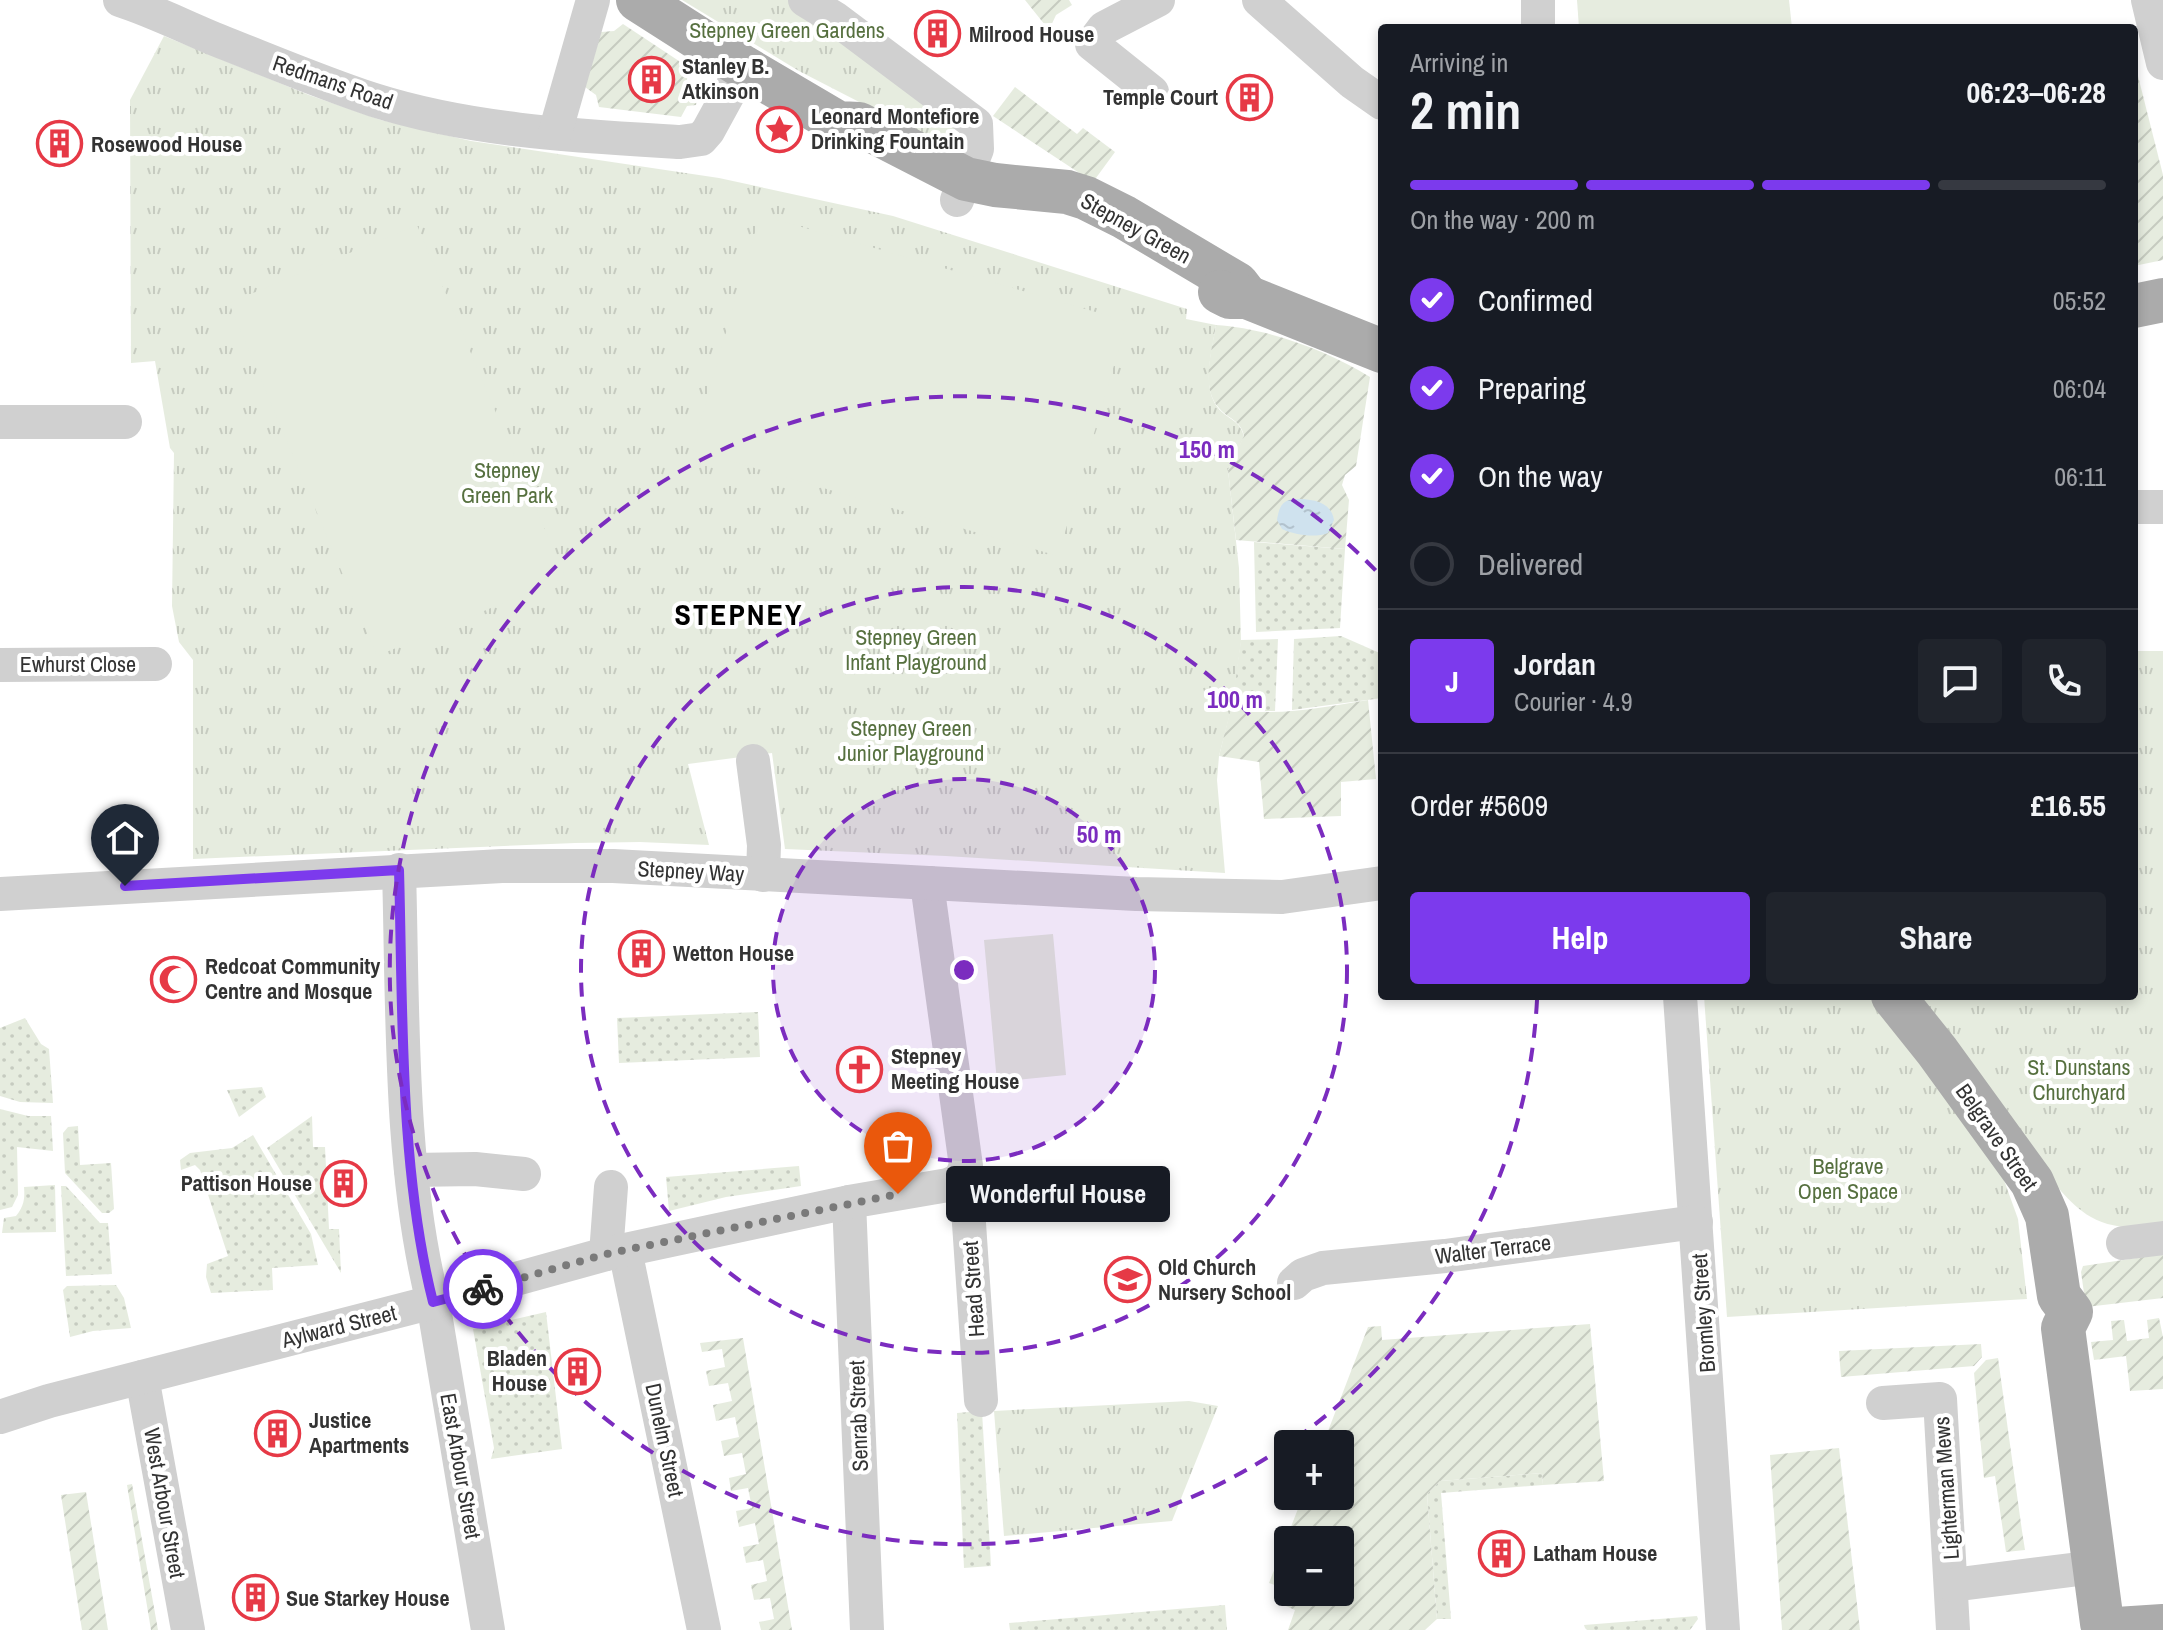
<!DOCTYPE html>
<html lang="en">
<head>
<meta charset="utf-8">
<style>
	body { margin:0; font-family:"Archivo Narrow",sans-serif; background:#20242c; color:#f1f3f6; height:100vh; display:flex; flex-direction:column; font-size:30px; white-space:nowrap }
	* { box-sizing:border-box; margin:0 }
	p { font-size:26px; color:#9ea1a6 }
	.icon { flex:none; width:44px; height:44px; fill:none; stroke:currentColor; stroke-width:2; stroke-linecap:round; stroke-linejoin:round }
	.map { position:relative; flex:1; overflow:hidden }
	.panel { position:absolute; left:1378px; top:24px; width:760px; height:976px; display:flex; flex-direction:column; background:#171b24; border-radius:8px; box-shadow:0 4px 12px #0003 }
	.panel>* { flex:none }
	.buttons { position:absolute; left:1274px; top:1430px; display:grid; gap:16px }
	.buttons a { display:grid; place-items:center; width:80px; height:80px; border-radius:8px; background:#171b24; box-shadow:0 4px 12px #0003; font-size:40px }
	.pin { position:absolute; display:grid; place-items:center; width:68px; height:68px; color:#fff; margin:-82px -34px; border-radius:50% 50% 50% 0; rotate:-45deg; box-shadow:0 0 8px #0007 }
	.pin .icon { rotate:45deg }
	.courier { position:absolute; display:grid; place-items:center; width:80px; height:80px; margin:-40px; border:6px solid #7c3aed; border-radius:50%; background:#fff; color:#222; box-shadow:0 2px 10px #0007 }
	.bubble { position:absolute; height:56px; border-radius:8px; background:#171b24; box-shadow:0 4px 12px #0003; font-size:26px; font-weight:700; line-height:56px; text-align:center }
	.overview em { font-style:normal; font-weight:700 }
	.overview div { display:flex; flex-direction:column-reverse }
	.overview { display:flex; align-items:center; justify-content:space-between; height:136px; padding:0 32px }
	h1 { font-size:52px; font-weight:700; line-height:60px }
	.bar { display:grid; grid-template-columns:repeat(4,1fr); gap:12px 8px; align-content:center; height:96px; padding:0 32px }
	.bar i { height:10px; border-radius:6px; background:#363941 }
	.bar .on { background:#7c3aed }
	.bar p { grid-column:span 4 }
	.line { display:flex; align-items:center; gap:20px; padding:0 32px; border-top:2px solid #363941 }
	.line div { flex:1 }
	.round { display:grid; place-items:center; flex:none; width:84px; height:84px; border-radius:8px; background:#20242c }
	ol { padding:0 32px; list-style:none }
	li { display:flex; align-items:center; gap:24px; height:88px }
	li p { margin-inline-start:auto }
	li .icon { padding:8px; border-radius:50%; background:#7c3aed; color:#fff; stroke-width:4 }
	li:last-child { color:#9ea1a6 }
	li i { width:44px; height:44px; border:4px solid #363941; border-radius:50% }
	.action { display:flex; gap:16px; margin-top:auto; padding:16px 32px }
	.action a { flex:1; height:92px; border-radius:8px; background:#7c3aed; color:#fff; font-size:32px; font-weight:700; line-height:92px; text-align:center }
	.action a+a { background:#20242c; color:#f1f3f6 }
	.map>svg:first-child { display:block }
	.grass { fill:url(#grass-dots) }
	.park { fill:url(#park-tufts) }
	.garden { fill:url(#garden-furrows) }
	.pitch { fill:#e6ecdf }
	.water { fill:url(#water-ripples) }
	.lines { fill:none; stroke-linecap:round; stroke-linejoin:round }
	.minor { stroke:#d0d0d0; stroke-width:34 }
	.major { stroke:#ababab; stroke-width:44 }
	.done { stroke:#7a7a7a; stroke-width:8; stroke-dasharray:0 14.4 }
	.route { stroke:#7c3aed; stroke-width:10 }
	.ring { fill:none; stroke:#7b2cbf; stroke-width:4; stroke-dasharray:14 10 }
	.labels { text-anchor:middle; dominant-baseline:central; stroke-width:8; stroke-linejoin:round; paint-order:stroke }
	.park-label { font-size:22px; fill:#56703f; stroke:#fff }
	.poi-label { font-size:22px; font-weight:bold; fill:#333; stroke:#fff; text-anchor:start }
	.street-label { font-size:22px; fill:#333; stroke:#fff }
	.district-label { font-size:30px; font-weight:bold; letter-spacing:2px; fill:#000; stroke:#fff }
	.centre { fill:#7b2cbf; stroke:#fff; stroke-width:4 }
	.ring-label { font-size:24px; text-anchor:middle; font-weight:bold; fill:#7b2cbf; stroke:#fff; stroke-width:8; stroke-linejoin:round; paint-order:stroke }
</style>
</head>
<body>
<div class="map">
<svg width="2163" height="1630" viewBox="0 0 2163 1630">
	<defs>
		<pattern id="grass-dots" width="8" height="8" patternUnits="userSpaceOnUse" patternTransform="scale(2)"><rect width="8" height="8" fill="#e6ecdf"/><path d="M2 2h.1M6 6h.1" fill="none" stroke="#c6cbc0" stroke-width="1.8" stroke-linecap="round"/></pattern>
		<pattern id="park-tufts" width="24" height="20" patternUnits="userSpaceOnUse" patternTransform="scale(2)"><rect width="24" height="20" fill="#e6ecdf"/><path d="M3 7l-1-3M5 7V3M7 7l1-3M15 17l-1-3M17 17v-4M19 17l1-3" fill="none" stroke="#c6cbc0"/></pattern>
		<pattern id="garden-furrows" width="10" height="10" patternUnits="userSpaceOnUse" patternTransform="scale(2)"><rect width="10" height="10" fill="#e6ecdf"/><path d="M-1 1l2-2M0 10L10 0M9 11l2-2" fill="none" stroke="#c6cbc0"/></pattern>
		<pattern id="water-ripples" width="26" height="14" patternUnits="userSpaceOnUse" patternTransform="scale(2)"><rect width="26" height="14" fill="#cfe2ee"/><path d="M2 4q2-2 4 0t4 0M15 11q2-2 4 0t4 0" fill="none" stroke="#b2c2cd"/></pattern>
	</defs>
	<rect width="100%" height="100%" fill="#fff"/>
	<g class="grass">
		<polygon points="1254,542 1345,549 1340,628 1256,632"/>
		<polygon points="1341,636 1382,654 1382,698 1292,710 1294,639"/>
		<polygon points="1278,639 1275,711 1244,711 1231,708 1241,640"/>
		<polygon points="758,1012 760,1057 619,1063 617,1018"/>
		<polygon points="25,1018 41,1044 49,1049 53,1103 20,1102 0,1096 0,1028"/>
		<polygon points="262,1087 266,1097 239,1117 227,1090"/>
		<polygon points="0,1109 28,1116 51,1116 53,1151 17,1147 18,1195 12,1207 0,1210"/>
		<polygon points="312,1116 313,1147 325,1147 329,1229 339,1229 341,1273 267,1148"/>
		<polygon points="78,1126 80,1165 111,1163 114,1209 109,1213 102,1213 65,1173 63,1133 68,1127"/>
		<polygon points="253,1135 311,1234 318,1265 272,1268 273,1290 211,1293 206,1277 207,1264 228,1256 200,1170 195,1165 181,1170 180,1160 190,1153 232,1148"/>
		<polygon points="799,1166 801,1186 726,1197 669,1211 666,1177"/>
		<path d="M55,1185L56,1232L2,1233L4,1218L16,1216C24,1206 25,1199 24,1187Z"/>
		<polygon points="61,1186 66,1186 100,1223 108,1223 112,1274 66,1276"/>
		<polygon points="116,1285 124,1298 131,1328 93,1331 70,1337 63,1290 67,1286"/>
		<polygon points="546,1312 562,1449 491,1459 494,1448 473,1329"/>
		<polygon points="982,1411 991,1566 964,1568 957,1413"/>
		<polygon points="1542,1473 1543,1485 1441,1493 1451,1619 1437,1619 1427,1494 1440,1481"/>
		<polygon points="1225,1605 1227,1630 1010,1630 1009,1623"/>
		<polygon points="1697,1616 1698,1619 1690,1630 1587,1630 1585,1628 1584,1625"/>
	</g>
	<g class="park">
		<polygon points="682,0 794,0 956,127 946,141 931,139 799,71"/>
		<path d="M164,36L309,95L381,120L471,141L719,178L893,216L1187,309L1186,319L1216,325C1212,352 1199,393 1223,413C1233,421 1241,423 1244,437L1228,470L1239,568L1241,642L1232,706L1219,756L1217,780L1225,873L946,856L785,849L772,753L688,764L709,845L640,842L575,843L193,859V660L179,642L172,606L174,453L170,448L155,361L131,363L130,100Z"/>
		<path d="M2134,651H2163V1226C2140,1229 2111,1229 2091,1217C2068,1204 2052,1179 2035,1159C1992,1106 1952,1052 1913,996H2134Z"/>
		<polygon points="1704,996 1873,996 2004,1180 2018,1219 2027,1299 1727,1317"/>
		<polygon points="1189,1401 1218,1406 1172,1521 1004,1536 994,1411"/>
	</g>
	<g class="garden">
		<polygon points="1025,0 1069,0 1072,5 1056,15 1049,30"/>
		<polygon points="623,24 688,67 687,80 699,88 696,105 687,106 681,117 599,107 596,95 585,87 601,32 614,31"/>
		<polygon points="2138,76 2163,175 2163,260 2134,266 2134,78"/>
		<polygon points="1015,87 1077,134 1083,128 1115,152 1093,182 993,116"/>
		<path d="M1216,325C1266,328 1327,350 1370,377L1356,466L1345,475L1342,485L1349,500L1345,549L1236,540L1228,470L1244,436C1241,420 1228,419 1219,408C1200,388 1212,350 1216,325Z"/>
		<path d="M1368,700L1376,779L1341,782V816L1264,819L1259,762L1219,756L1231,708C1275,718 1324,707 1368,700Z"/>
		<polygon points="2163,1254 2163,1298 2086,1307 2081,1272 2083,1266"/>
		<polygon points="2159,1318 2163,1337 2163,1389 2130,1391 2126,1356 2094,1360 2091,1342 2113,1340 2111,1321 2124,1320 2127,1341 2149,1338 2147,1320"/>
		<polygon points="1590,1324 1604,1481 1543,1485 1542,1473 1440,1481 1427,1494 1437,1619 1425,1630 1288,1630 1295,1610 1286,1606 1291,1592 1340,1592 1340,1540 1288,1540 1288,1590 1269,1583 1303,1496 1340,1496 1340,1444 1323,1444 1368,1327 1381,1326 1382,1340"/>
		<polygon points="743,1338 792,1630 761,1630 759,1622 774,1619 770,1598 754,1600 751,1585 767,1581 763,1560 746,1563 743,1547 759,1544 755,1523 739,1527 736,1511 752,1508 748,1488 731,1491 729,1478 746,1474 742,1453 724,1456 721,1441 739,1437 735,1417 716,1421 713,1405 732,1401 728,1383 709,1386 706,1371 725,1367 722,1349 702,1352 700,1343"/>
		<polygon points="1981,1344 1982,1357 1974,1366 1841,1377 1839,1351"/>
		<polygon points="1998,1358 2022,1531 2025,1550 2006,1552 1995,1476 1984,1478 1974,1373 1986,1360"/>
		<polygon points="1839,1448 1860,1630 1782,1630 1770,1455"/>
		<polygon points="132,1484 158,1630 151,1630 127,1485"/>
		<polygon points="86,1492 108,1630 82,1630 61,1495"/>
	</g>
	<g class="pitch">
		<polygon points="1577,0 1789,0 1792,28 1579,28"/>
		<polygon points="760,215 1127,321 1058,556 692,450"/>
		<polygon points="417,225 565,577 377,656 229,303"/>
		<polygon points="1053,934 1066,1075 997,1082 984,940"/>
	</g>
	<path class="water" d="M1295,499C1312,499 1331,501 1334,520L1328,533C1315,538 1295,535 1282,529L1277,520C1279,507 1282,500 1295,499Z"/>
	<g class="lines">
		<g class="minor">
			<path d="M120,0C157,12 191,30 227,44C275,63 325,84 374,100C472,131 578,136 680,142L701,139L708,131L743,67"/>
			<polyline points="805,0 836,19 976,124 977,149 957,200"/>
			<polyline points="1259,0 1352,82 1382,103"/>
			<polyline points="1538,0 1538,28"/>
			<polyline points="2148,0 2163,63"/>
			<polyline points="1152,92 1092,44 1104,28 1158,0"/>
			<polyline points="555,133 593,0"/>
			<polyline points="0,422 125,422"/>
			<polyline points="2134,507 2163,507"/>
			<polyline points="0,665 155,664"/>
			<polyline points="753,761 764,845 763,875"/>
			<path d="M399,870C403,1009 399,1168 433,1302L488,1630"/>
			<polyline points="930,883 929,898 966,1166 960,1180"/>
			<polyline points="0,894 502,866 613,866 1136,894 1282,897 1382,883"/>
			<polyline points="1680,996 1723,1630"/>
			<polyline points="411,1170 475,1169 524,1174"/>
			<polyline points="960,1180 967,1194 981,1400"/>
			<polyline points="849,1202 867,1630"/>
			<polyline points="2123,1243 2163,1238"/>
			<polyline points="625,1250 704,1630"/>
			<polyline points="606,1254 611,1187"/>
			<polyline points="1294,1283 1303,1275 1323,1268 1445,1256 1696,1222"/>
			<polyline points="142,1377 188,1630"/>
			<polyline points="1883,1403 1940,1399 1953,1630"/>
			<polyline points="0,1417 49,1401 433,1302 606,1254 849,1202 948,1185 960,1180"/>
			<polyline points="1952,1585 2095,1567"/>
		</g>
		<g class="major">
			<polyline points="638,0 743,67 838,123 859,124 966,179 995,185 1067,192 1086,198 1124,217 1237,284 1247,297"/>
			<polyline points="1220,292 1230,297 1247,297 1382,351"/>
			<polyline points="2134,306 2163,300"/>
			<polyline points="1893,996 1937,1051 2032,1182 2047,1216 2059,1296 2071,1312 2063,1328 2102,1623 2117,1629 2163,1626"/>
		</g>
	</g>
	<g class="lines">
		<polyline class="done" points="483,1289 606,1254 898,1194"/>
		<path class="route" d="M125,886L399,870C403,1009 399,1168 433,1302L483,1289"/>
	</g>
	<circle cx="964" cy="970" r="191" fill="#7b2cbf" fill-opacity=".12"/>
	<g class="ring">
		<circle cx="964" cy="970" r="191"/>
		<circle cx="964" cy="970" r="383"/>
		<path d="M1537 1000A574 574 0 1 1 1380 575"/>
	</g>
	<defs>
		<symbol id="building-ring" viewBox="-11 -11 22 22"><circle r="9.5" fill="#fff" stroke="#e63946" stroke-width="1.5"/><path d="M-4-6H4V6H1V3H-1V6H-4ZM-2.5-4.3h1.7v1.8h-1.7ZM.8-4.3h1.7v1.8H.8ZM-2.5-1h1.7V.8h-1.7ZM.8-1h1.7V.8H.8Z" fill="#e63946"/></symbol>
		<symbol id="sight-ring" viewBox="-11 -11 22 22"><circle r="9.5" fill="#fff" stroke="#e63946" stroke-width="1.5"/><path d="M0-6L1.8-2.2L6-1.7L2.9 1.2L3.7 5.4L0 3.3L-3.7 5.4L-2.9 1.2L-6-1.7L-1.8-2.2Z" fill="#e63946"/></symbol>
		<symbol id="mosque-ring" viewBox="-11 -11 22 22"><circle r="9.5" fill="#fff" stroke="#e63946" stroke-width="1.5"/><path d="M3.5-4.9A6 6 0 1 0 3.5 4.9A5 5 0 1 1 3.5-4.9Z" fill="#e63946"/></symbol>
		<symbol id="church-ring" viewBox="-11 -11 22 22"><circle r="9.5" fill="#fff" stroke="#e63946" stroke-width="1.5"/><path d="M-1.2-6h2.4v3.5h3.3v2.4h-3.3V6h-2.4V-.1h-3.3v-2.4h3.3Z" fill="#e63946"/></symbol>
		<symbol id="school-ring" viewBox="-11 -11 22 22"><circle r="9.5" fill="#fff" stroke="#e63946" stroke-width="1.5"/><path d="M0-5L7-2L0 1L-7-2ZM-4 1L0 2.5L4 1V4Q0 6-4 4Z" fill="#e63946"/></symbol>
	</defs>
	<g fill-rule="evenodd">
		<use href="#building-ring" x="912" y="8" width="51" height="51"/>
		<use href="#building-ring" x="626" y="54" width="51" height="51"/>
		<use href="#building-ring" x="1224" y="72" width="51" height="51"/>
		<use href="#sight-ring" x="754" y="104" width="51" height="51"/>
		<use href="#building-ring" x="34" y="118" width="51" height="51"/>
		<use href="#building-ring" x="616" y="928" width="51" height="51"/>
		<use href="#mosque-ring" x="148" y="954" width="51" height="51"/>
		<use href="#church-ring" x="834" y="1044" width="51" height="51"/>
		<use href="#building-ring" x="318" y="1158" width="51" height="51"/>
		<use href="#school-ring" x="1102" y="1254" width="51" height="51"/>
		<use href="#building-ring" x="552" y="1346" width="51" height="51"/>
		<use href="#building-ring" x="252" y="1408" width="51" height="51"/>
		<use href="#building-ring" x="1476" y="1528" width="51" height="51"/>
		<use href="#building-ring" x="230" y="1572" width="51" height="51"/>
	</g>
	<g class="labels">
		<g class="park-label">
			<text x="787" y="30">Stepney Green Gardens</text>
			<text x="507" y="470">Stepney<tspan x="507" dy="25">Green Park</tspan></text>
			<text x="916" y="637">Stepney Green<tspan x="916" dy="25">Infant Playground</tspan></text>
			<text x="911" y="728">Stepney Green<tspan x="911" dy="25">Junior Playground</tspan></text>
			<text x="2079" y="1067">St. Dunstans<tspan x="2079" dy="25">Churchyard</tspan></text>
			<text x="1848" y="1166">Belgrave<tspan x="1848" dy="25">Open Space</tspan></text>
		</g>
		<g class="poi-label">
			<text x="969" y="34">Milrood House</text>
			<text x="682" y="66">Stanley B.<tspan x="682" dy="25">Atkinson</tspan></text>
			<text x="1218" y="97" text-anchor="end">Temple Court</text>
			<text x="811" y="116">Leonard Montefiore<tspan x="811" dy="25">Drinking Fountain</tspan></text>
			<text x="91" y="144">Rosewood House</text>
			<text x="673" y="953">Wetton House</text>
			<text x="205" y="966">Redcoat Community<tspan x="205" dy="25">Centre and Mosque</tspan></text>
			<text x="891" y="1056">Stepney<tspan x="891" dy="25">Meeting House</tspan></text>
			<text x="312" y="1183" text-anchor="end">Pattison House</text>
			<text x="1158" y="1267">Old Church<tspan x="1158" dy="25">Nursery School</tspan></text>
			<text x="547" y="1358" text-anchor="end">Bladen<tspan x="547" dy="25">House</tspan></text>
			<text x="309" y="1420">Justice<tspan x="309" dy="25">Apartments</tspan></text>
			<text x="1533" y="1553">Latham House</text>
			<text x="286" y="1598">Sue Starkey House</text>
		</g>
		<g class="street-label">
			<text transform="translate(333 82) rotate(19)">Redmans Road</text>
			<text transform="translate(1136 228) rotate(29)">Stepney Green</text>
			<text x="78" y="664">Ewhurst Close</text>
			<text transform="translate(691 871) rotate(3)">Stepney Way</text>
			<text transform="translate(1997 1137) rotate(55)">Belgrave Street</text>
			<text transform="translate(1493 1249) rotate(-7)">Walter Terrace</text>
			<text transform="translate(973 1289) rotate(-94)">Head Street</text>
			<text transform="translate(1703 1313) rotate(-94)">Bromley Street</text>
			<text transform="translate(339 1326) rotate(-14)">Aylward Street</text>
			<text transform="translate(858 1416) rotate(-92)">Senrab Street</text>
			<text transform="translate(665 1440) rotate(78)">Dunelm Street</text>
			<text transform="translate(461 1466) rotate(80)">East Arbour Street</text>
			<text transform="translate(1946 1488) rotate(-94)">Lighterman Mews</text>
			<text transform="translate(165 1503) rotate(80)">West Arbour Street</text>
		</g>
		<g class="district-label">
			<text x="739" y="614">STEPNEY</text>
		</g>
	</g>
	<circle cx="964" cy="970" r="12" class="centre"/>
	<g class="ring-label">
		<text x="1207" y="458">150 m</text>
		<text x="1235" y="708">100 m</text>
		<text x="1099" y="843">50 m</text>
	</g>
</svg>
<div class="buttons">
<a>+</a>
<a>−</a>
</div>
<div class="pin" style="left:898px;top:1194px;background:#ea580c"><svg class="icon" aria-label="bag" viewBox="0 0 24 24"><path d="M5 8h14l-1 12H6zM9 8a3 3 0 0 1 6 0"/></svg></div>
<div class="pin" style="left:125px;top:886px;background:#1f2937"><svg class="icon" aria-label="home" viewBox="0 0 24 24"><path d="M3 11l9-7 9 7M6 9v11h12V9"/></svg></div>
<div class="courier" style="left:483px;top:1289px"><svg class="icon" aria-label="bike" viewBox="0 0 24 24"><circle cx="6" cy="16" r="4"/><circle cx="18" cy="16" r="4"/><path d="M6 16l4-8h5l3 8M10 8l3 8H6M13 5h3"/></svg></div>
<div class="bubble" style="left:946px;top:1166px;width:224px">Wonderful House</div>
<section class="panel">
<div class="overview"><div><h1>2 min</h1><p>Arriving in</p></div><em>06:23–06:28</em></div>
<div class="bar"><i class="on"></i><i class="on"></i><i class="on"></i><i></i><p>On the way · 200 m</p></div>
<ol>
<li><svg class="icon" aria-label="check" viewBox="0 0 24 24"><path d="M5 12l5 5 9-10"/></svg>Confirmed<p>05:52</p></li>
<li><svg class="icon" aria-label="check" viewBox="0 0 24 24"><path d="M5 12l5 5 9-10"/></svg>Preparing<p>06:04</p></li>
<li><svg class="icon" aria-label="check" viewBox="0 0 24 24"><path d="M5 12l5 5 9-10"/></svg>On the way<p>06:11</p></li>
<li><i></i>Delivered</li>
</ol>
<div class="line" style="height:144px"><b class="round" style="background:#7c3aed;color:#fff">J</b><div><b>Jordan</b><p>Courier · 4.9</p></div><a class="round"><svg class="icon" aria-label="chat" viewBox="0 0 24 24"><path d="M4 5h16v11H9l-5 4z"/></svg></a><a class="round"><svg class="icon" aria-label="phone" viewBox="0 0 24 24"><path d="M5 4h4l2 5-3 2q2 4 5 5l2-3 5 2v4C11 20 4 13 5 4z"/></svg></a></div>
<div class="line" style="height:104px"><div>Order #5609</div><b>£16.55</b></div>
<div class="action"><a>Help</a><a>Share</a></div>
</section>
</div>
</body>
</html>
